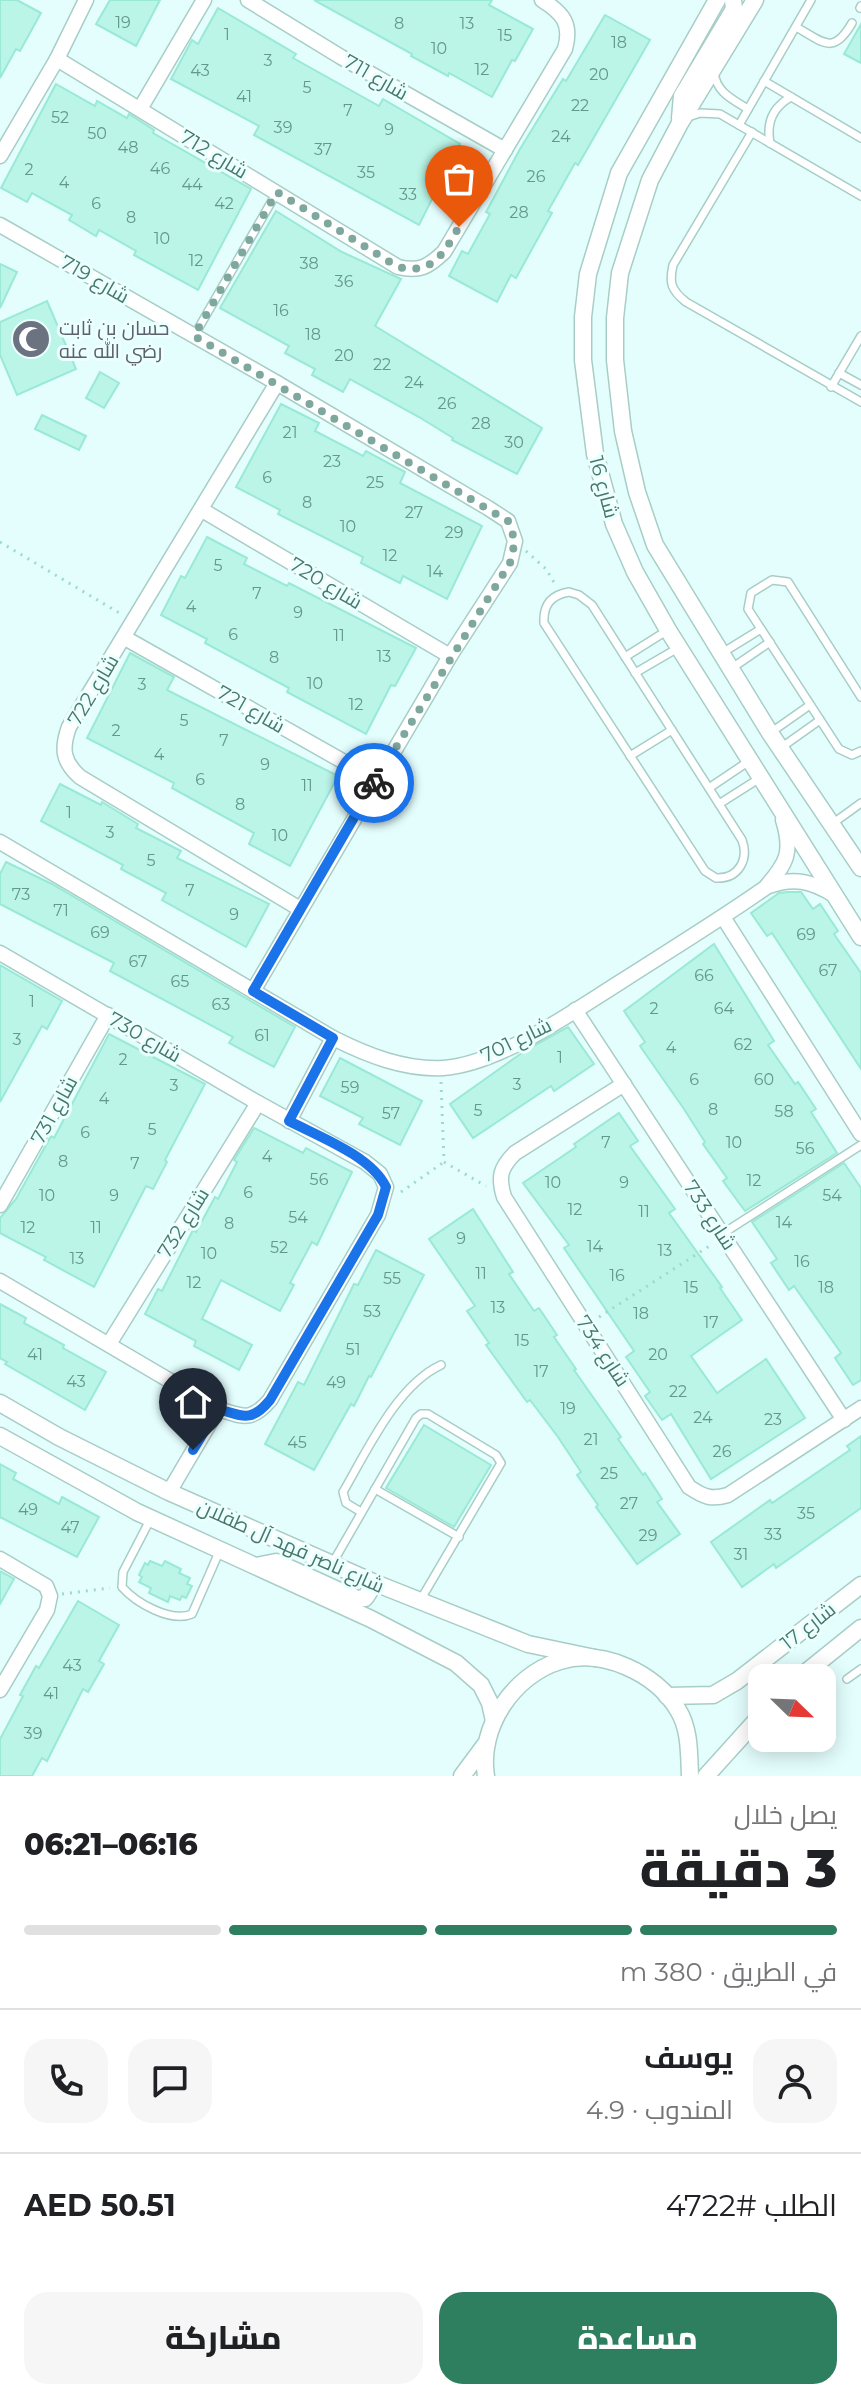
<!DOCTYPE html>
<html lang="ar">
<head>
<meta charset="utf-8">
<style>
	body { margin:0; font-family:Montserrat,Cairo,sans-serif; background:#f6f6f6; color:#202124; direction:rtl; height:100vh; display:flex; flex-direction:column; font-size:30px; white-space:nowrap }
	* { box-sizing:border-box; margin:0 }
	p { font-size:26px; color:#757577 }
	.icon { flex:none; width:44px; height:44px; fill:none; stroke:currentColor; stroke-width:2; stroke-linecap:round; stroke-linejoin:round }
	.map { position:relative; height:1776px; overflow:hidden; direction:ltr }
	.sheet { display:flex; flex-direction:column; background:#fff; flex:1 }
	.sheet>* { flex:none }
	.needle { width:52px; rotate:113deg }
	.tools { position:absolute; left:748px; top:1664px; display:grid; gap:16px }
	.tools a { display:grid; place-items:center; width:88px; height:88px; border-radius:16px; background:#fff; box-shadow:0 4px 20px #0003; font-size:40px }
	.pin { position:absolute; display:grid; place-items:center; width:68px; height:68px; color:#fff; margin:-82px -34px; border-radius:50% 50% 50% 0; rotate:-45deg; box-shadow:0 0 8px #0007 }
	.pin .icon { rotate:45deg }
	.courier { position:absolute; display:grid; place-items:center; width:80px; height:80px; margin:-40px; border:6px solid #1a73e8; border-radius:50%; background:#fff; color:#222; box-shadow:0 2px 10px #0007 }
	.overview em { font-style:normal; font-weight:800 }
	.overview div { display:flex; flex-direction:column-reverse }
	.overview { display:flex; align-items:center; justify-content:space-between; height:136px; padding:0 24px }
	h1 { font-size:52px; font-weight:800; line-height:60px }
	.bar { display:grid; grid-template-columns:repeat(4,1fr); gap:12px 8px; align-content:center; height:96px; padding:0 24px }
	.bar i { height:10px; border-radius:6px; background:#e0e0e0 }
	.bar .selected { background:#2e7e60 }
	.bar p { grid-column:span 4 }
	.line { display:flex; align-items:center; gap:20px; padding:0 24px; border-top:2px solid #e0e0e0 }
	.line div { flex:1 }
	.round { display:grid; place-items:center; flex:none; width:84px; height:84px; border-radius:24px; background:#f6f6f6 }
	.action { display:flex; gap:16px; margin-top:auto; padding:16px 24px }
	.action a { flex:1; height:92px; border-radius:24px; background:#2e7e60; color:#fff; font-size:32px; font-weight:800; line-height:92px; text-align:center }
	.action a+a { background:#f6f6f6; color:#202124 }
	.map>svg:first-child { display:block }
	.building { fill:#baf5e8; stroke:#99e9d6; stroke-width:2 }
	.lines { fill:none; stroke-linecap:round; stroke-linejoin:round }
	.service-casing { stroke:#a7cec6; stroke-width:10 }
	.minor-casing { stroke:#a7cec6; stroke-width:17 }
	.tertiary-casing { stroke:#a7cec6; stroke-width:19 }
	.path { stroke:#9cdbcc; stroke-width:3; stroke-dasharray:2 6; stroke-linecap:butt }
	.service { stroke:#fff; stroke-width:7 }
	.minor { stroke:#fff; stroke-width:14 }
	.tertiary { stroke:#fff; stroke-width:16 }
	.done { stroke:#7ea89e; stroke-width:8; stroke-dasharray:0 14.4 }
	.route { stroke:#1a73e8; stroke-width:10 }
	.labels { text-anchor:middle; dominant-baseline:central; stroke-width:6; stroke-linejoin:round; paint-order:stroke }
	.number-label { font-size:16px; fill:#64988a }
	.street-label { font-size:20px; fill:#47796b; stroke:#ecffff }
	.worship-label { font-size:20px; fill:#5b616d; stroke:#ecffff; text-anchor:start }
</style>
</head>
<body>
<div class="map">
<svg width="861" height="1776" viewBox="0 0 861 1776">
	<rect width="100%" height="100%" fill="#e4fefe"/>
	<g class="building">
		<polygon points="0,0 17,0 41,13 20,51 16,49 0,78"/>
		<polygon points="110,0 160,0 136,46 96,24"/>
		<polygon points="314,0 492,0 489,5 533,29 515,61 512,60 492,97 449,73 448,76 411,56 412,54"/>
		<polygon points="218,8 296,54 293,58 379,106 383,99 460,144 419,225 254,135 259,126 171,79 192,40 198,44"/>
		<polygon points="605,15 650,40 578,165 575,163 548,211 552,213 516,278 511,275 497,302 449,276 462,251 468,254 490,214 486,212 520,149 563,79 566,81"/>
		<polygon points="861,24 861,63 844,54"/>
		<polygon points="56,84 95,106 97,101 127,118 129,114 154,130 153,133 251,189 198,290 134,255 136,251 99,230 96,236 69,220 72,215 32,193 27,202 1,188"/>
		<polygon points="276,211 342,252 401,279 375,326 542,428 517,474 452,440 453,438 419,417 350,379 343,392 312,375 315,369 285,353 289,346 220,308"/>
		<polygon points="0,264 17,272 0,308"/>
		<polygon points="47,301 76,369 17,395 0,355 0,322"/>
		<polygon points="100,372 119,383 104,408 86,398"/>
		<polygon points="281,404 319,423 315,431 363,456 366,451 405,472 400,483 482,526 447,599 403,576 400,583 361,563 363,557 278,514 280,510 236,487"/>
		<polygon points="42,415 86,436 79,450 35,429"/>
		<polygon points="207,537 247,558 244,564 287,586 289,583 416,648 395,686 391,685 366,734 287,692 289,688 205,643 207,639 161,615 181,576 185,578"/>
		<polygon points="130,653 174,677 167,690 338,776 290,866 249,844 254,833 172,788 174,783 87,738"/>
		<polygon points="60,784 101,805 102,802 138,824 136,828 181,851 177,858 269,904 246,947 162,900 166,893 121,869 123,865 41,821"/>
		<polygon points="6,862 52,884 295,1027 274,1067 229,1043 233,1037 110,971 114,963 0,904 0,874"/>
		<polygon points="788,892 801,892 813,909 820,904 838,931 834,934 861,973 861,1069 772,933 767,936 751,913 779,893"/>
		<polygon points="714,944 774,1041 768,1045 795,1084 798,1082 816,1109 811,1112 837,1153 745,1211 723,1181 727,1178 703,1144 705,1142 684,1109 640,1046 645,1042 624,1011"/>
		<polygon points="0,965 62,1001 47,1029 42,1026 0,1102"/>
		<polygon points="568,1027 594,1064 554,1091 551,1086 473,1138 450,1104 526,1050"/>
		<polygon points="109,1034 205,1084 165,1160 167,1162 153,1189 146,1186 94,1287 44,1260 46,1257 0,1233 0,1218 16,1199 51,1136 54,1138"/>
		<polygon points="340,1058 422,1101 400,1145 359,1124 363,1118 320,1096"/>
		<polygon points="619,1113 638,1141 630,1146 675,1209 669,1213 722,1287 720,1288 742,1320 691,1356 717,1393 766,1359 805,1418 711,1479 671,1414 662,1420 645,1396 650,1392 626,1357 634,1351 564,1248 569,1245 523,1183 576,1147 574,1144"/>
		<polygon points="254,1128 303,1153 306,1148 352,1172 317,1245 312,1242 290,1283 294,1285 280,1311 221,1280 202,1319 252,1345 239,1370 194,1346 196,1341 145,1314 158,1289 162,1291 193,1230 196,1232 215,1197 218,1199 237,1162 234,1160"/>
		<polygon points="844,1163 861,1188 861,1380 853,1385 835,1358 841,1353 794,1286 789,1290 771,1263 777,1259 752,1222"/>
		<polygon points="473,1209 513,1272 509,1274 534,1311 539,1308 557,1335 554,1337 576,1369 574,1370 621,1437 618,1439 643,1475 645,1473 662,1499 657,1502 680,1534 637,1564 596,1507 598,1505 577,1475 581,1472 558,1437 530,1400 527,1402 486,1345 489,1343 467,1311 475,1306 429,1239"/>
		<polygon points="376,1250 424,1275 371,1377 369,1376 354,1406 351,1404 314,1470 265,1444 298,1382 304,1385 354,1284 358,1285"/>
		<polygon points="0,1304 26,1318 24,1323 64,1345 63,1348 106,1372 85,1410 5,1364 7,1362 0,1358"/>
		<polygon points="424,1425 491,1465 454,1527 386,1488"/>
		<polygon points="861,1436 861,1508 776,1568 774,1564 742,1587 711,1542 770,1500 772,1503 850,1450 847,1446"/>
		<polygon points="0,1464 16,1473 13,1479 59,1504 62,1497 99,1517 77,1557 0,1517"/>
		<polygon points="150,1561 162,1566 165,1561 181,1569 179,1573 190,1578 187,1584 192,1586 186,1598 182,1596 180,1600 170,1596 168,1602 149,1593 151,1588 139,1582 142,1577 139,1575 145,1563 148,1565"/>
		<polygon points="0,1571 14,1579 0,1604"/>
		<polygon points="78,1601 119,1625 99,1661 104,1664 88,1692 83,1689 47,1761 42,1758 32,1776 0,1776 0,1739 23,1696 20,1695 36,1666 39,1668"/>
	</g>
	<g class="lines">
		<defs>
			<g id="service">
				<polyline points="860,8 861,6"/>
				<path d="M796,27C823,42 833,56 852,23"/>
				<path d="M714,72C716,92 732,99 748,109"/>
				<polyline points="764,81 861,138"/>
				<polyline points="688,117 700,113 720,114 861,196"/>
				<polyline points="739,125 811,0"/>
				<path d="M752,132L673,265C669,283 671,290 686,302L861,402"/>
				<path d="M770,143C766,122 773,107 791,97"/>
				<polyline points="194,336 277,192"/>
				<polyline points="839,373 861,385"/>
				<polyline points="831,387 861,336"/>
				<path d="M569,592L579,595L592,605L742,840C749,859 739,879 716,878L705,871L544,623C543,605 551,595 569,592Z"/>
				<polyline points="722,653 761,629"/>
				<polyline points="625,657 668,630"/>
				<polyline points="732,668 770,642"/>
				<polyline points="635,673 678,648"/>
				<polyline points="861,697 788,582 772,580 751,593 748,609 839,749 852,755 861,751"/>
				<polyline points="770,733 810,705"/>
				<polyline points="782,747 820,720"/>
				<polyline points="630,756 672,730"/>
				<polyline points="709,788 749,761"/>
				<polyline points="719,804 760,778"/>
				<polyline points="832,824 861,803"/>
				<polyline points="722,1234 861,1145"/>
				<polyline points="375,1489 459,1537"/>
				<path d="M361,1512L346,1503L343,1492C367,1451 397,1385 441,1365"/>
				<path d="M150,1520L123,1572L122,1587C136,1603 171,1623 192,1614L220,1550"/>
				<polyline points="332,1564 416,1418 421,1414 428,1414 496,1455 501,1463 421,1599"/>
				<polyline points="847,1679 861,1669"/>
			</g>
			<g id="minor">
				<polyline points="248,0 341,57 505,150"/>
				<path d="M57,59L398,267C420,272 428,267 444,252L565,49C572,24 563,13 542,0"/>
				<polyline points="140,109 204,0"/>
				<polyline points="0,156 57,59 86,0"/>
				<polyline points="0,225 277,383 488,508 508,521 515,541 510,563 450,656 253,991"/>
				<path d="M277,383L69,727C61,749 63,762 80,777L300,909"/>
				<polyline points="202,510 450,656"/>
				<polyline points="125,638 376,780"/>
				<path d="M0,842L333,1038C367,1055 404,1070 443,1068C500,1064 574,1011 622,981C670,950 718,921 765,888C787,863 793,852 783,820"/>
				<path d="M769,886C794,877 811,881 834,895"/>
				<polyline points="723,917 861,1134"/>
				<path d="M0,953L258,1103L365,1162L380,1174L386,1187L378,1215L270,1400C250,1423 243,1416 218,1409L0,1281"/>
				<polyline points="575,1010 844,1420"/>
				<path d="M624,1084L515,1153C500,1168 498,1177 504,1197L689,1487C704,1497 711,1500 728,1495L861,1408"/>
				<polyline points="289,1121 333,1038"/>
				<polyline points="0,1205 108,1015"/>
				<polyline points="109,1344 258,1103"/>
				<polyline points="169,1492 218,1409"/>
				<polyline points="0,1559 46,1586 50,1596 47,1610 0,1690"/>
			</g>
			<g id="tertiary">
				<polyline points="717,0 619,173 588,274 583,317 583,360 595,454 614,524 635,572 668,630 861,937"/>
				<polyline points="755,0 680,123 650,180 620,273 615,318 615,360 623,431 637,492 655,545 770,733 861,868"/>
				<polyline points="680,118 682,96 734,9 733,0"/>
				<polyline points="0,1403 59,1437 169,1492 375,1583 528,1644 595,1658"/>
				<polyline points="0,1436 137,1512 371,1619 456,1663 481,1685 490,1703 494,1721"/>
				<polyline points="256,1566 276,1562 357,1599 365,1598 375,1583"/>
				<polyline points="799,1678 861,1628"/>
				<polyline points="667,1696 713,1695 737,1681 861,1585"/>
				<polyline points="462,1776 485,1745"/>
				<path d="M486,1776C478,1728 513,1675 560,1661C602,1648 656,1673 678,1710C690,1729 689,1754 690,1776"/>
				<polyline points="706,1776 762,1714"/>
			</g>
		</defs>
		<use href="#service" class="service-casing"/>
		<use href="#minor" class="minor-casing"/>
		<use href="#tertiary" class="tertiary-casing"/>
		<g class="path">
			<polyline points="0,542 121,614"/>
			<polyline points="526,551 546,569 555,584"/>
			<polyline points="441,1082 444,1162"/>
			<polyline points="444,1162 486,1186"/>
			<polyline points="401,1192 444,1162"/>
			<polyline points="599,1317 711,1245"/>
			<polyline points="62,1594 110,1588"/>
		</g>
		<use href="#service" class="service"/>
		<use href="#minor" class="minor"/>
		<use href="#tertiary" class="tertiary"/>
	</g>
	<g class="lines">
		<path class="done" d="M374,783L510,563L515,541L508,521L194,336L277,192L398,267C433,275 443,254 459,227"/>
		<path class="route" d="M193,1450L218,1409C243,1416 251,1423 270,1400L378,1215L386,1187C371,1156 320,1137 289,1121L333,1038L253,991L374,783"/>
	</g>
	<defs>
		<symbol id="mosque-disc" viewBox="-11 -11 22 22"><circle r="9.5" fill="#6b7280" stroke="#ecffff"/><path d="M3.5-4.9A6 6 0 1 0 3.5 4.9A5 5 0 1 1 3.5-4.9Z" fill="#fff"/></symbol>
	</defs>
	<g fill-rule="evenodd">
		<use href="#mosque-disc" x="9" y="317" width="44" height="44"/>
	</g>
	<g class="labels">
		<g class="number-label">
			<text x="123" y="22">19</text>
			<text x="399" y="23">8</text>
			<text x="467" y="23">13</text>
			<text x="227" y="34">1</text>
			<text x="505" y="35">15</text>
			<text x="619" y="42">18</text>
			<text x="439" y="48">10</text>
			<text x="268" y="60">3</text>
			<text x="482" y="69">12</text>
			<text x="200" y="70">43</text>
			<text x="599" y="74">20</text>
			<text x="307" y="87">5</text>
			<text x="244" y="96">41</text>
			<text x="580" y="105">22</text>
			<text x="348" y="110">7</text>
			<text x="60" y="117">52</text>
			<text x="283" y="127">39</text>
			<text x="389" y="129">9</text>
			<text x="97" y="133">50</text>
			<text x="561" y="136">24</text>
			<text x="128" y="147">48</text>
			<text x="323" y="149">37</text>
			<text x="160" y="168">46</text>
			<text x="29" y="169">2</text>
			<text x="366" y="172">35</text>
			<text x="536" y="176">26</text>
			<text x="64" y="182">4</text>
			<text x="192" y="184">44</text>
			<text x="408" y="194">33</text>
			<text x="96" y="203">6</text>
			<text x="224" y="203">42</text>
			<text x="519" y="212">28</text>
			<text x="131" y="217">8</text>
			<text x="162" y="238">10</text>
			<text x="196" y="260">12</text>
			<text x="309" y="263">38</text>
			<text x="344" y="281">36</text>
			<text x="281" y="310">16</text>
			<text x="313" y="334">18</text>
			<text x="344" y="355">20</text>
			<text x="382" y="364">22</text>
			<text x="414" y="382">24</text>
			<text x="447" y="403">26</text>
			<text x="481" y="423">28</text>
			<text x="290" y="432">21</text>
			<text x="514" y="442">30</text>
			<text x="332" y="461">23</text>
			<text x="267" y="477">6</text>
			<text x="375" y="482">25</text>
			<text x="307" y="502">8</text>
			<text x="414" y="512">27</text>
			<text x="348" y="526">10</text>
			<text x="454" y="532">29</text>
			<text x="390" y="555">12</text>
			<text x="218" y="565">5</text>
			<text x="435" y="571">14</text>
			<text x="257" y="593">7</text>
			<text x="191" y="606">4</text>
			<text x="298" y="612">9</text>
			<text x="233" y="634">6</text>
			<text x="339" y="635">11</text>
			<text x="384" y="656">13</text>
			<text x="274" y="657">8</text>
			<text x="315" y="683">10</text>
			<text x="142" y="684">3</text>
			<text x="356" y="704">12</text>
			<text x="184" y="720">5</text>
			<text x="116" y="730">2</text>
			<text x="224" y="740">7</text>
			<text x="159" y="754">4</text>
			<text x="265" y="764">9</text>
			<text x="200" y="779">6</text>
			<text x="307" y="785">11</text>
			<text x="240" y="804">8</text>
			<text x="69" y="812">1</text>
			<text x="110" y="832">3</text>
			<text x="280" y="835">10</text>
			<text x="151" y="860">5</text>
			<text x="190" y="890">7</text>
			<text x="21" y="894">73</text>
			<text x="61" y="910">71</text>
			<text x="234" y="914">9</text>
			<text x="100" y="932">69</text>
			<text x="806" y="934">69</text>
			<text x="138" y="961">67</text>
			<text x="828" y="970">67</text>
			<text x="704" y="975">66</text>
			<text x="180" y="981">65</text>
			<text x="32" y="1001">1</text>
			<text x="221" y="1004">63</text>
			<text x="654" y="1008">2</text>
			<text x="724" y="1008">64</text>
			<text x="262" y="1035">61</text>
			<text x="17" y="1039">3</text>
			<text x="743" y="1044">62</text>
			<text x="671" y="1047">4</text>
			<text x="560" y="1057">1</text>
			<text x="123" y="1059">2</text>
			<text x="694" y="1079">6</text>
			<text x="764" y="1079">60</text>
			<text x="517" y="1084">3</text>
			<text x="174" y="1085">3</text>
			<text x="350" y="1087">59</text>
			<text x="104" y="1098">4</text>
			<text x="713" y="1109">8</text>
			<text x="478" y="1110">5</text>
			<text x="784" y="1111">58</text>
			<text x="391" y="1113">57</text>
			<text x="152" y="1129">5</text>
			<text x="85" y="1132">6</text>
			<text x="606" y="1142">7</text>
			<text x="734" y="1142">10</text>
			<text x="805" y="1148">56</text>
			<text x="267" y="1156">4</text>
			<text x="63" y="1161">8</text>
			<text x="135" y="1163">7</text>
			<text x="319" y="1179">56</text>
			<text x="754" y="1180">12</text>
			<text x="553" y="1182">10</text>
			<text x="624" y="1182">9</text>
			<text x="248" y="1192">6</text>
			<text x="47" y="1195">10</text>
			<text x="114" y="1195">9</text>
			<text x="832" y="1195">54</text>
			<text x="575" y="1209">12</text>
			<text x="644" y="1211">11</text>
			<text x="298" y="1217">54</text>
			<text x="784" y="1222">14</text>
			<text x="229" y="1223">8</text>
			<text x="28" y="1227">12</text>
			<text x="96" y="1227">11</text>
			<text x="461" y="1238">9</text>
			<text x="595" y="1246">14</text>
			<text x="279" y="1247">52</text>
			<text x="665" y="1250">13</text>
			<text x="209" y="1253">10</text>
			<text x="77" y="1258">13</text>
			<text x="802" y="1261">16</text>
			<text x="481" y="1273">11</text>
			<text x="617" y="1275">16</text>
			<text x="392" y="1278">55</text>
			<text x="194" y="1282">12</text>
			<text x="691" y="1287">15</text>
			<text x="826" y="1287">18</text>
			<text x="498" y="1307">13</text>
			<text x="372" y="1311">53</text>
			<text x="641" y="1313">18</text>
			<text x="711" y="1322">17</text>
			<text x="522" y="1340">15</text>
			<text x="353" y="1349">51</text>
			<text x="35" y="1354">41</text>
			<text x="658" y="1354">20</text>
			<text x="541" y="1371">17</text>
			<text x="76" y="1381">43</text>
			<text x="336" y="1382">49</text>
			<text x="678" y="1391">22</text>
			<text x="568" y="1408">19</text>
			<text x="703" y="1417">24</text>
			<text x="773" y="1419">23</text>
			<text x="591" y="1439">21</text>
			<text x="297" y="1442">45</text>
			<text x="722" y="1451">26</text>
			<text x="609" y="1473">25</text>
			<text x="629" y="1503">27</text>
			<text x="28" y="1509">49</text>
			<text x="806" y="1513">35</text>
			<text x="70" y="1527">47</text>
			<text x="773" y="1534">33</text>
			<text x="648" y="1535">29</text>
			<text x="741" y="1554">31</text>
			<text x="72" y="1665">43</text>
			<text x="51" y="1693">41</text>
			<text x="33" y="1733">39</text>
		</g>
		<g class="street-label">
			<text transform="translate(376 77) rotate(30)">شارع 711</text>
			<text transform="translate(214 154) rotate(31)">شارع 712</text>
			<text transform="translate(95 279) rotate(30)">شارع 719</text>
			<text transform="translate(604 487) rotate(75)">شارع 16</text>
			<text transform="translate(326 583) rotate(31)">شارع 720</text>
			<text transform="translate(93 690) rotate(-59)">شارع 722</text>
			<text transform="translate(251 709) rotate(30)">شارع 721</text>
			<text transform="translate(145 1037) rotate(30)">شارع 730</text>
			<text transform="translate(516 1040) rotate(-26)">شارع 701</text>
			<text transform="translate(54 1110) rotate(-61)">شارع 731</text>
			<text transform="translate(710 1215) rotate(57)">شارع 733</text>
			<text transform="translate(183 1223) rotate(-58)">شارع 732</text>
			<text transform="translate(603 1351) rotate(57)">شارع 734</text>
			<text transform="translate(291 1546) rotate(24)">شارع ناصر فهد آل طفلان</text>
			<text transform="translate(808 1626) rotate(-38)">شارع 17</text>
		</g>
		<g class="worship-label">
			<text x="59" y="328">حسان بن ثابت<tspan x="59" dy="23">رضي الله عنه</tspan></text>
		</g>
	</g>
</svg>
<div class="tools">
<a><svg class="needle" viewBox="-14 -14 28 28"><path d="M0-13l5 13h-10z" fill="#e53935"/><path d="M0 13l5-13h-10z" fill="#757577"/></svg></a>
</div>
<div class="pin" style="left:459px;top:227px;background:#ea580c"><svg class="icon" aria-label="bag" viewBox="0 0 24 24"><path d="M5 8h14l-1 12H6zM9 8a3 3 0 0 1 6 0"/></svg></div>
<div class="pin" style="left:193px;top:1450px;background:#1f2937"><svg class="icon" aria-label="home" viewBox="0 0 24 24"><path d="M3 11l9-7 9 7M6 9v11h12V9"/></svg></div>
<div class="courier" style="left:374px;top:783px"><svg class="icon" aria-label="bike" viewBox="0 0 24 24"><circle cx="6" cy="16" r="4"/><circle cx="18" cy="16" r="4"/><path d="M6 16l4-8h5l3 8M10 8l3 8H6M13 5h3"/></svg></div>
</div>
<section class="sheet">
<div class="overview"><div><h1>3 دقيقة</h1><p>يصل خلال</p></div><em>06:16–06:21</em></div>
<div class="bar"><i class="selected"></i><i class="selected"></i><i class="selected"></i><i></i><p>في الطريق · 380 m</p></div>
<div class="line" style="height:144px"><a class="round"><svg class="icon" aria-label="person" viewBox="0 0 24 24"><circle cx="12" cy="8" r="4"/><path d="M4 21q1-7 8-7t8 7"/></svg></a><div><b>يوسف</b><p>المندوب · 4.9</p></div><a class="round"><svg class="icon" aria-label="chat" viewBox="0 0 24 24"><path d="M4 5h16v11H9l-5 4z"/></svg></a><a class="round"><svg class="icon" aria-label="phone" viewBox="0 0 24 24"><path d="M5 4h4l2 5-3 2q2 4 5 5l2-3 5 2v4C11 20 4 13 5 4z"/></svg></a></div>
<div class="line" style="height:104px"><div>الطلب #4722</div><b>AED 50.51</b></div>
<div class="action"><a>مساعدة</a><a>مشاركة</a></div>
</section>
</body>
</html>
